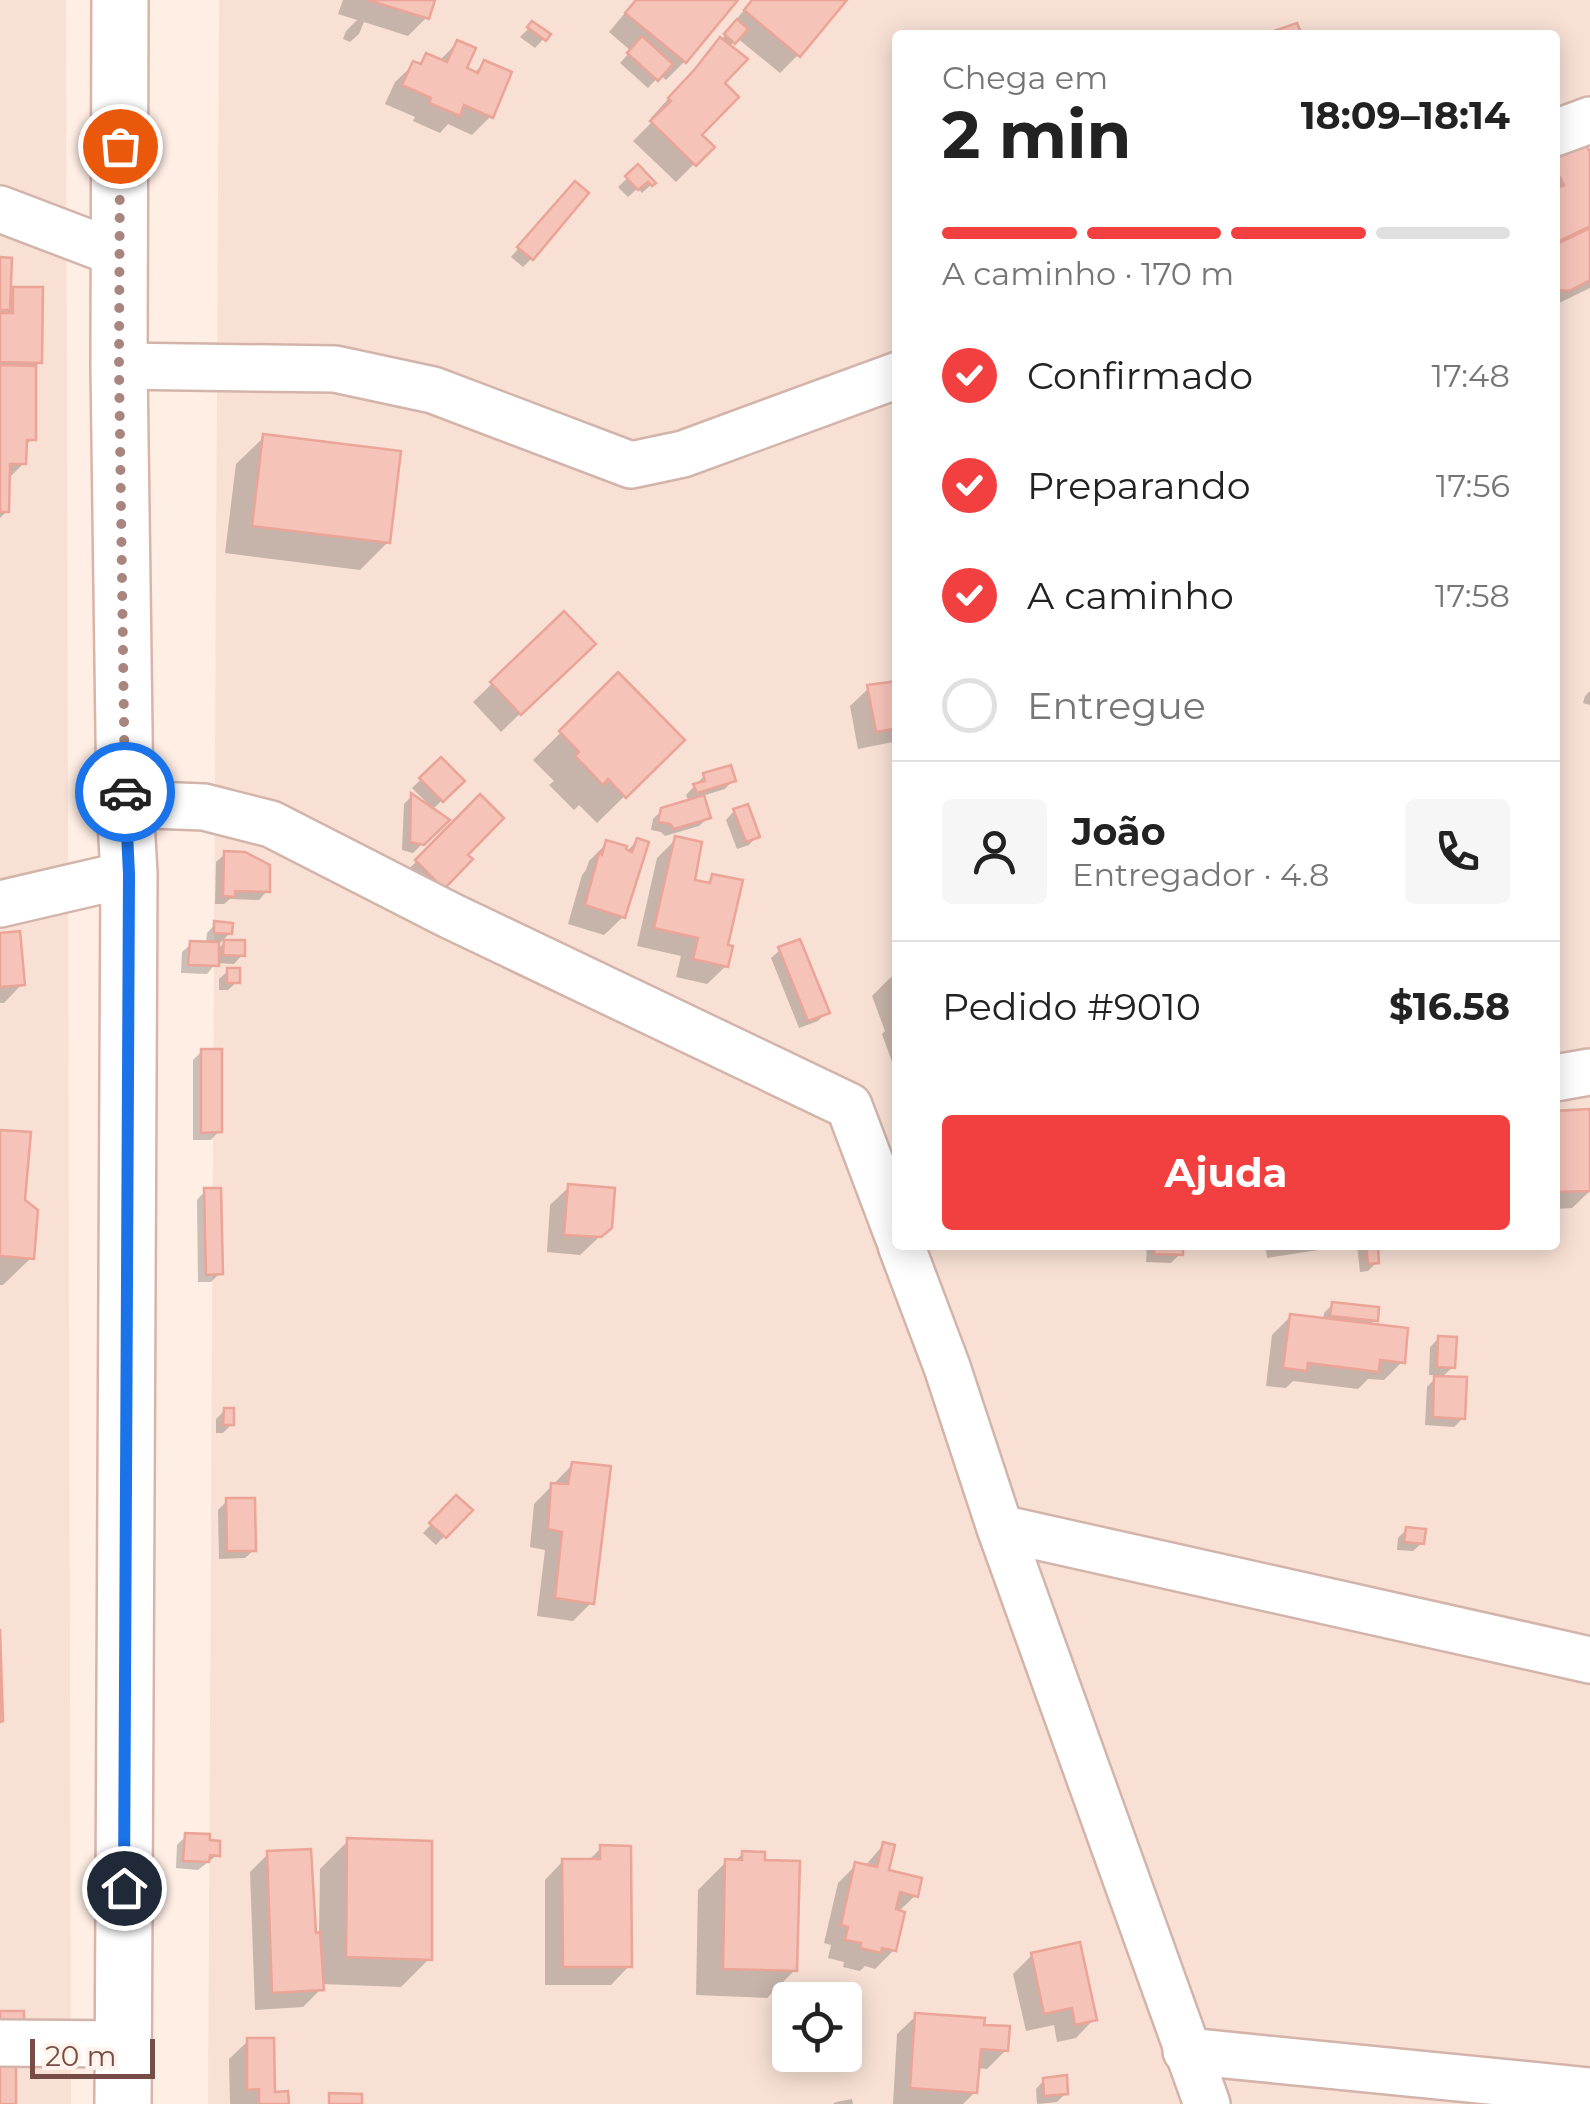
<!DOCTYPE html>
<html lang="pt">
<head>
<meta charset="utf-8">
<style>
	body { margin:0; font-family:Montserrat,sans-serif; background:#f6f6f6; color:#222; height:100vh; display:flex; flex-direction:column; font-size:38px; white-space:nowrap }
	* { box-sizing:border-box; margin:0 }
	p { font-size:32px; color:#767676 }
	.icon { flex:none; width:55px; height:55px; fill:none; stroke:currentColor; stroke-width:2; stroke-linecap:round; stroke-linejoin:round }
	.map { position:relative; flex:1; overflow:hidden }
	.details { position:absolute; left:892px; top:30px; width:668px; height:1220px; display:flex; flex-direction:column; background:#fff; border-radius:10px; box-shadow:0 5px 25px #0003 }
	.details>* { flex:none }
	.buttons { position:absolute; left:772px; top:1982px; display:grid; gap:20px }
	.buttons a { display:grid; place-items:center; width:90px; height:90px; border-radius:10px; background:#fff; box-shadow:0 5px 25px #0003; font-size:50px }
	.scale { position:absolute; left:30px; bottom:25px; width:125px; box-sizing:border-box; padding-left:10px; border:5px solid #794d47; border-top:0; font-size:28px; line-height:35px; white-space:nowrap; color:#794d47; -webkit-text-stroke:8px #fff3ec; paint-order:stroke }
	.pin { position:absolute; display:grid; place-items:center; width:85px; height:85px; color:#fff; margin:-42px; border:5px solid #fff; border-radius:50%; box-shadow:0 2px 10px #0007 }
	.courier { position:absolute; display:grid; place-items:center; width:100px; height:100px; margin:-50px; border:8px solid #1a73e8; border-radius:50%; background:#fff; color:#222; box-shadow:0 2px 12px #0007 }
	.headline em { font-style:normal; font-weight:700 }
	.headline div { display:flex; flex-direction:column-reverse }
	.headline { display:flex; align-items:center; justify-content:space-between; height:170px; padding:0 50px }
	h1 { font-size:65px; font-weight:700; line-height:75px }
	.bar { display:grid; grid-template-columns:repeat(4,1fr); gap:15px 10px; align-content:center; height:120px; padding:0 50px }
	.bar i { height:12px; border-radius:8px; background:#e0e0e0 }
	.bar .current { background:#f23f40 }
	.bar p { grid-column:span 4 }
	.line { display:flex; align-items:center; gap:25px; padding:0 50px; border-top:2px solid #e0e0e0 }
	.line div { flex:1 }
	.round { display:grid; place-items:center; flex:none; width:105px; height:105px; border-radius:10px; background:#f6f6f6 }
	ol { padding:0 50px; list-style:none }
	li { display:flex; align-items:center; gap:30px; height:110px }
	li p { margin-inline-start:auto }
	li .icon { padding:10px; border-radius:50%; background:#f23f40; color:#fff; stroke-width:4 }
	li:last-child { color:#767676 }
	li i { width:55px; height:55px; border:5px solid #e0e0e0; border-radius:50% }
	.action { display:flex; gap:20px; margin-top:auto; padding:20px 50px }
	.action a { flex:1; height:115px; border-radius:10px; background:#f23f40; color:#fff; font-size:40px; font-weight:700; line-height:115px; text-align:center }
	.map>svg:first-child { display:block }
	.residential { fill:#f8e0d4; fill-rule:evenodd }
	.shadow { fill:#0003 }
	.building { fill:#f6c3b9; stroke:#eaa498; stroke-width:2.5 }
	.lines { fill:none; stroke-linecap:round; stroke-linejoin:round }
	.minor-casing { stroke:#d3b4ab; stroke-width:50 }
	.secondary-casing { stroke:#d9b4ab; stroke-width:60 }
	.minor { stroke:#fff; stroke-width:45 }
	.secondary { stroke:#fff; stroke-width:55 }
	.done { stroke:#a8857e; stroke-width:10; stroke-dasharray:0 18 }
	.route { stroke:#1a73e8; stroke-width:12 }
</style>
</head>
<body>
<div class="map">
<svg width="1590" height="2104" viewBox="0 0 1590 2104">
	<rect width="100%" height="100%" fill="#feeee4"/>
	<g class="residential">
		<polygon points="0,0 66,0 71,2104 0,2104"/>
		<path d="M219,0H1590V2104H208ZM898,35H1555V1245H898ZM790,2000H845V2055H790Z"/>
	</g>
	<g class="shadow">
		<polygon points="343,0 432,0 426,18 408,36 364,22 359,34 350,42 343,39 346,31 357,20 338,14"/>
		<polygon points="636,0 735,0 684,62 666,80 660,75 648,88 620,63 631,51 609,32"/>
		<polygon points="752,0 844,0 798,55 780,73 737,38 729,47 721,83 698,135 711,147 676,182 633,141 654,120 651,118 729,31 728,30"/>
		<polygon points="533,24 547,35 535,48 520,37"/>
		<polygon points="457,43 464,69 474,73 484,63 490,117 472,135 448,124 440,133 413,121 415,117 385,104 395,82 414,64 417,65 427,56 439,61"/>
		<polygon points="1590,157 1590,288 1555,305 1555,162"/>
		<polygon points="638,168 653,183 642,193 638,188 628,197 618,187"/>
		<polygon points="567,193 532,258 523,267 511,257"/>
		<polygon points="0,260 8,295 14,290 40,362 34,368 33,438 24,447 24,463 7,480 7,511 0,518"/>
		<polygon points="264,437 388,542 360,570 225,553 236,464"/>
		<polygon points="564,614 592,644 501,732 473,702"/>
		<polygon points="618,676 682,740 597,823 579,805 574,810 549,785 554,781 533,760"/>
		<polygon points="898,683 898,741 858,749 850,706 869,688"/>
		<polygon points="1590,691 1590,705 1583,703 1585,696"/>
		<polygon points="441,760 462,781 432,810 446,821 413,853 402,850 404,804 412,796 427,807 429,805 412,788"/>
		<polygon points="704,776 733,780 725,789 702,796 708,818 699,826 665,836 661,832 651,830 653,819 662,810 689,802 686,795"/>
		<polygon points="480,797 465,855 470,859 424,905 398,880"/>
		<polygon points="734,811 757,836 749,845 737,849 726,820"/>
		<polygon points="676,839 693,882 705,885 713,876 725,947 726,966 707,984 676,977 681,956 637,946 657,858"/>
		<polygon points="637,841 623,917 604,935 568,924 582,875 586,870 589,861 607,843 619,859"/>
		<polygon points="225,854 267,891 259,900 230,899 224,904 215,904 216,862"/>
		<polygon points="215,924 230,933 221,942 217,942 217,950 225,942 242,955 234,964 216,963 207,974 181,973 182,952 191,944 206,944 207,933"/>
		<polygon points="0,935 22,984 4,1003 0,1003"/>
		<polygon points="780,950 827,1012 818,1021 799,1028 771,958"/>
		<polygon points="228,971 237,982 228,990 219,990 219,979"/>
		<polygon points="898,975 898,1076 897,1076 882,1034 885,1031 872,996 890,978"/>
		<polygon points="202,1051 219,1131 211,1140 193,1140 193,1060"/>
		<polygon points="1590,1112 1590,1191 1572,1208 1555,1209 1555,1113"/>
		<polygon points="0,1132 22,1201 31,1258 3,1285 0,1285"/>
		<polygon points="569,1187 610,1227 580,1255 547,1252 550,1205"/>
		<polygon points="205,1191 220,1273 211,1282 198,1282 197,1200"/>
		<polygon points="1147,1245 1180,1245 1180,1254 1171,1263 1146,1262"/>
		<polygon points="1265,1245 1329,1245 1325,1249 1267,1258"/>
		<polygon points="1357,1245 1375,1245 1377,1262 1368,1271 1360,1272"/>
		<polygon points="1333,1304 1375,1320 1369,1326 1402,1362 1384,1380 1368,1379 1358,1389 1293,1381 1286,1388 1266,1386 1272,1335 1291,1316 1323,1320 1324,1313"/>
		<polygon points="1439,1338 1453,1367 1441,1378 1463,1418 1454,1427 1425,1425 1427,1387 1438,1375 1429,1375 1430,1347"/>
		<polygon points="225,1410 232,1424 223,1433 216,1433 216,1419"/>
		<polygon points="573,1464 591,1603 573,1621 537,1616 545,1550 530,1547 534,1504"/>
		<polygon points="456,1498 469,1510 436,1545 423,1533"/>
		<polygon points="227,1501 254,1550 245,1558 219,1559 218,1510"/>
		<polygon points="1407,1529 1422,1543 1413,1551 1397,1550 1398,1538"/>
		<polygon points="186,1836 217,1855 198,1870 176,1868 177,1845"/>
		<polygon points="348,1841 429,1959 401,1987 321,1984 321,1989 303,2007 255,2010 250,1872 269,1853 314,1936 319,1935 320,1869"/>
		<polygon points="884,1844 886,1872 916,1895 898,1912 894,1950 875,1969 865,1966 860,1971 843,1967 844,1962 828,1958 831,1945 824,1943 838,1883 856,1865 864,1867"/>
		<polygon points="601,1848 629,1966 611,1985 545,1985 545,1880 563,1861 587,1862"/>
		<polygon points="743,1853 795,1970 767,1998 696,1995 698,1890 726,1862 734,1862"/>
		<polygon points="1032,1955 1094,2019 1076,2038 1057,2042 1054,2025 1026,2031 1013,1974"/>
		<polygon points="916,2016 1006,2050 987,2069 977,2068 975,2092 963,2104 893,2104 897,2034"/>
		<polygon points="248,2041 273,2094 286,2104 230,2104 229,2059"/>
		<polygon points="1044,2080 1066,2093 1057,2102 1037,2104 1036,2089"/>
		<polygon points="852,2099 853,2104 833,2104 836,2102"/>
	</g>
	<g class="building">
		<polygon points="368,0 435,0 429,19"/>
		<polygon points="636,0 738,0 686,63 625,13"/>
		<polygon points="752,0 847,0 800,57 744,10"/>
		<polygon points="737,19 748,29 735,44 724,34"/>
		<polygon points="532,21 551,34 546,41 527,27"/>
		<polygon points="1297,23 1302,35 1262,35"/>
		<polygon points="642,36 673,64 658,81 627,53"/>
		<polygon points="720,37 748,59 725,83 739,97 702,135 715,147 696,166 650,121 671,101 668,98 695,69"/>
		<polygon points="457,40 476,48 467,68 478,73 484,60 512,72 493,118 464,105 460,116 429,103 431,98 402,85 413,61 421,64 426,53 447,62"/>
		<polygon points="1585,143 1590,152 1590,226 1555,243 1555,190 1564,185 1555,168 1555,159"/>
		<polygon points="638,164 656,183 652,186 648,182 638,190 625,176"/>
		<polygon points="575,181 589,193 533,260 517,247"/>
		<polygon points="1590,228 1590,280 1569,291 1555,290 1555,245"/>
		<polygon points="0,257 12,258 10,310 0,310"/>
		<polygon points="13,287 43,287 42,363 0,362 0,313 13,313"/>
		<polygon points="0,365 36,366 36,440 27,440 26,464 10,464 9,512 0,512"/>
		<polygon points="263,434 401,451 390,543 252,526"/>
		<polygon points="564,611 596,644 521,715 490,682"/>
		<polygon points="618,672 685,740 626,798 608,779 603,785 575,756 579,752 559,731"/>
		<polygon points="898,681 898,728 876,732 867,685"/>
		<polygon points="441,757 465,781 443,802 419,778"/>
		<polygon points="731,765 736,781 697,793 693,784 705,781 703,773"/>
		<polygon points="411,793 450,820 424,845 410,842"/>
		<polygon points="480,794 504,818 468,855 473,859 444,889 415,860"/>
		<polygon points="704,795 711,818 674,829 670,824 658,822 661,808"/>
		<polygon points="748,804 760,837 746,842 733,809"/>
		<polygon points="675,836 702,842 695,880 710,883 712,874 743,880 728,945 733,946 728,967 693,959 698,938 654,928"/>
		<polygon points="637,838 649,842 625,918 585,905 599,853 602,855 606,840 627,846 626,849 632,852"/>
		<polygon points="224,851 245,852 270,865 270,892 235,891 235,897 223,896"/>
		<polygon points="214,921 233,923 232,934 214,933"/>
		<polygon points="20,931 25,985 0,987 0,933"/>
		<polygon points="800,939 830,1013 808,1021 778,947"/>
		<polygon points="224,940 245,940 245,956 223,955"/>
		<polygon points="190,941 219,942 219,966 188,965"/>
		<rect x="227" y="968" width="13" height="15"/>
		<polygon points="201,1049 222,1049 222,1132 201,1133"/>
		<polygon points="1590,1109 1590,1191 1555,1192 1555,1111"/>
		<polygon points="0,1130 31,1132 25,1200 38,1210 34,1259 0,1256"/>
		<polygon points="568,1184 615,1188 612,1228 601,1237 564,1235"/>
		<polygon points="204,1188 221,1188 223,1274 206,1275"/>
		<polygon points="1154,1245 1183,1245 1183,1255 1154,1254"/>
		<polygon points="1366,1245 1378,1245 1379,1263 1368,1264"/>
		<polygon points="1332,1302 1379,1307 1378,1321 1330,1316"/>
		<polygon points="1290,1314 1408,1328 1405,1363 1380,1360 1379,1372 1308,1363 1307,1371 1283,1368"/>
		<polygon points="1438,1336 1457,1337 1455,1368 1437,1367"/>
		<polygon points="1434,1376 1467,1377 1465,1419 1433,1417"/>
		<polygon points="224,1408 234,1408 234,1425 223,1425"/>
		<polygon points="572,1462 611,1466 594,1604 555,1598 562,1532 548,1529 551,1483 568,1484"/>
		<polygon points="456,1495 473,1510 446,1538 429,1523"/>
		<polygon points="226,1498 255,1498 256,1551 227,1551"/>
		<polygon points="1406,1527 1426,1529 1424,1544 1404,1542"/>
		<polygon points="0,1629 3,1721 0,1722"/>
		<polygon points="185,1833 210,1834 210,1840 220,1841 220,1856 210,1855 209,1862 183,1861"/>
		<polygon points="347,1838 432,1841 432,1960 346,1957"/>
		<polygon points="883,1842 895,1845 889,1870 922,1878 918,1897 900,1892 896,1909 905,1912 896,1951 882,1948 881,1953 860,1948 861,1943 845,1940 848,1927 841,1925 855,1862 877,1867"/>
		<polygon points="600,1845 631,1846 632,1967 563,1967 562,1859 600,1859"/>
		<polygon points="311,1849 316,1933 320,1932 324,1990 272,1993 267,1851"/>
		<polygon points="742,1851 765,1852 765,1860 800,1861 797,1971 723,1969 725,1859 742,1860"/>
		<polygon points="1080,1942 1097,2020 1075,2025 1072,2008 1044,2014 1031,1953"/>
		<rect x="0" y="2011" width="24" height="13"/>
		<polygon points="915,2013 985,2018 984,2025 1010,2026 1008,2051 981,2049 977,2093 910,2088"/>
		<polygon points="247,2038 274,2038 275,2092 288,2091 289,2104 259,2104 259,2089 247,2090"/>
		<rect x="0" y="2063" width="16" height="41"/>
		<polygon points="1067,2075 1068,2094 1044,2096 1043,2078"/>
		<polygon points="329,2093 362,2094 362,2104 329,2104"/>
	</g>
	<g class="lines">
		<defs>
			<g id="minor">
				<polyline points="1555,133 1590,120"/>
				<polyline points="0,209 121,255"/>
				<polyline points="119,366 335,369 433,390 631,465 683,454 898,375"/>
				<polyline points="125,804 204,807 271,824 449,915 849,1106 898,1236"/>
				<polyline points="0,904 129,874"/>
				<polyline points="1555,1078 1590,1072"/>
				<polyline points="901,1245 947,1367 1000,1528 1207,2104"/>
				<polyline points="1000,1528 1590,1660"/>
				<polyline points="0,2043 123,2044"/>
				<polyline points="1186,2051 1590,2091"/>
			</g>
			<polyline id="secondary" points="120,0 119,366 125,804 129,874 123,2104"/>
		</defs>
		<use href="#minor" class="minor-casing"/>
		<use href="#secondary" class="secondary-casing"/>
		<use href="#minor" class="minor"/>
		<use href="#secondary" class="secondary"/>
	</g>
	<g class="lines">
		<polyline class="done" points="120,146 119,366 125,792"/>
		<polyline class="route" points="124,1888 129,874 125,792"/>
	</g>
</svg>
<div class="buttons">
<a><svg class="icon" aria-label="locate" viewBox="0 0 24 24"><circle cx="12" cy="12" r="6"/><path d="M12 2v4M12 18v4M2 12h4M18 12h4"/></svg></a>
</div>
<div class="scale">20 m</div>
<div class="pin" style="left:120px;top:146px;background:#ea580c"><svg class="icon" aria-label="bag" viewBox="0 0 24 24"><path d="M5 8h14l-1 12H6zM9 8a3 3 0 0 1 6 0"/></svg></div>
<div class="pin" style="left:124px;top:1888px;background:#1f2937"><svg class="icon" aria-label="home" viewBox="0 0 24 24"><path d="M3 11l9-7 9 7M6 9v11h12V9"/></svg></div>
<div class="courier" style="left:125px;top:792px"><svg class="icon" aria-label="car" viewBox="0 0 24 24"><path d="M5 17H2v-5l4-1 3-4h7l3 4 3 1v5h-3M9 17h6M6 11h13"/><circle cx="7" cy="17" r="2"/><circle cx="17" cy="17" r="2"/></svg></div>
<section class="details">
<div class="headline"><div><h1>2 min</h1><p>Chega em</p></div><em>18:09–18:14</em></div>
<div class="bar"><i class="current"></i><i class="current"></i><i class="current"></i><i></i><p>A caminho · 170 m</p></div>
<ol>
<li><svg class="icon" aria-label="check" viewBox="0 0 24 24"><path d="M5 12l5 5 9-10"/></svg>Confirmado<p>17:48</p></li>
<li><svg class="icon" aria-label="check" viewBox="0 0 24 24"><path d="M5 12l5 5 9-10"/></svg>Preparando<p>17:56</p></li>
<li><svg class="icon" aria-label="check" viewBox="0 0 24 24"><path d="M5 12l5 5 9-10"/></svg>A caminho<p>17:58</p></li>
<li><i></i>Entregue</li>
</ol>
<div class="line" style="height:180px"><a class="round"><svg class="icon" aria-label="person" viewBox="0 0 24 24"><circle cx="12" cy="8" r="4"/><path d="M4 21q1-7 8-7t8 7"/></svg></a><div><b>João</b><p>Entregador · 4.8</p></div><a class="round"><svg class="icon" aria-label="phone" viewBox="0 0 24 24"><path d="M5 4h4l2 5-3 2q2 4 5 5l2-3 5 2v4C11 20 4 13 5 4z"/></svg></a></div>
<div class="line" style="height:130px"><div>Pedido #9010</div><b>$16.58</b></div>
<div class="action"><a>Ajuda</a></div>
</section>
</div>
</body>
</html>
